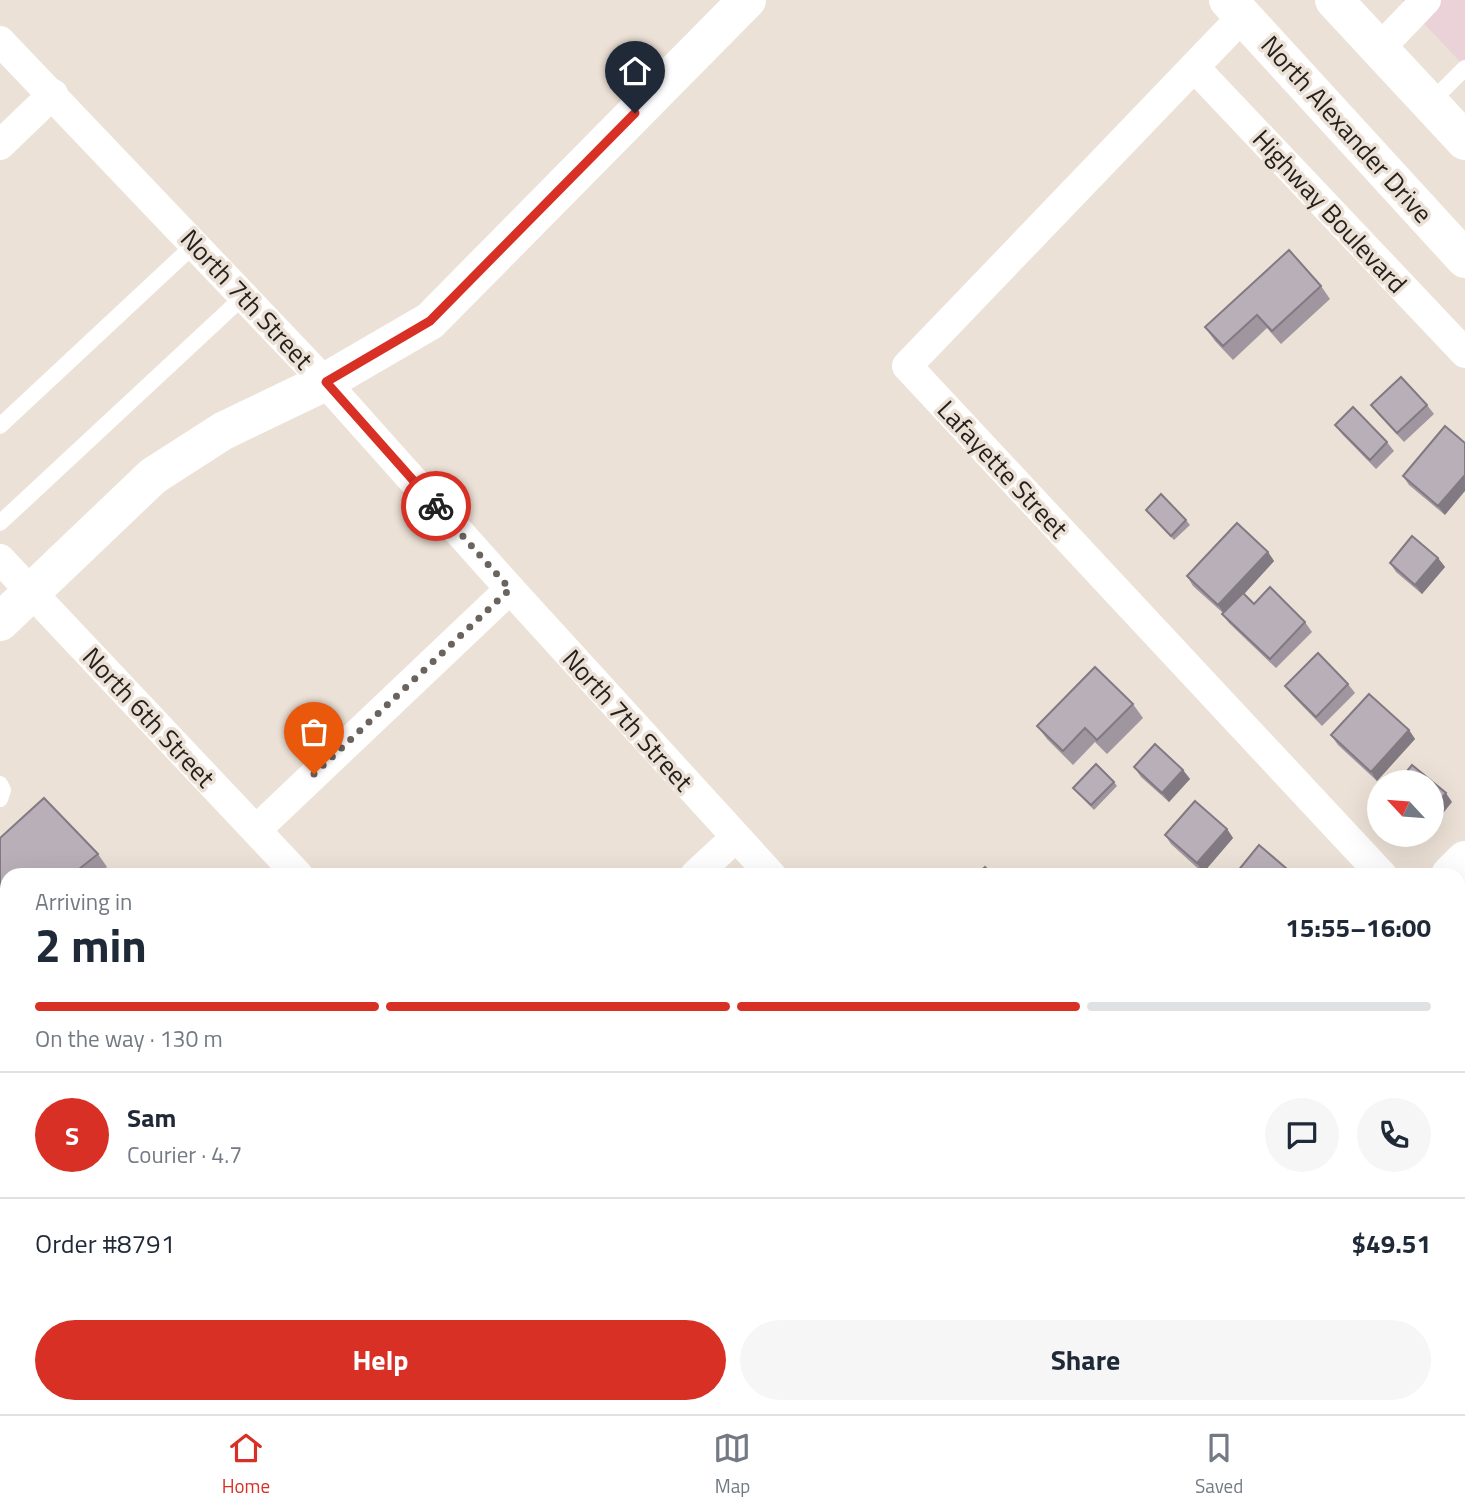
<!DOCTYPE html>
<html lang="en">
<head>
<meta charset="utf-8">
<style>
	body { margin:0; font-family:"Titillium Web",sans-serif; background:#f6f6f7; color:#1f2937; height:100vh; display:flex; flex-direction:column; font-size:26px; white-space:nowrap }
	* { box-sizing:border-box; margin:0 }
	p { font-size:23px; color:#747a83 }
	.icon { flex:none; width:38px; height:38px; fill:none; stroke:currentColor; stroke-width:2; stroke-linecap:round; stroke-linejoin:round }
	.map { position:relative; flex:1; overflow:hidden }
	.sheet { position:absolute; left:0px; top:868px; width:1466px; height:546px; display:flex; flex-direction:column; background:#fff; border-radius:21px 21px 0 0; box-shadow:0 7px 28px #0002 }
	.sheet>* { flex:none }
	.needle { width:46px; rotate:296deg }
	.controls { position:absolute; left:1367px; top:770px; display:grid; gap:14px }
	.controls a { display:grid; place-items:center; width:77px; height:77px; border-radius:50%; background:#fff; box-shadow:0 7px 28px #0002; font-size:35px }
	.pin { position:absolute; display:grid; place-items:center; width:60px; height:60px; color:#fff; margin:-72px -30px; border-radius:50% 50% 50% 0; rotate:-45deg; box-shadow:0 0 7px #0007 }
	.pin .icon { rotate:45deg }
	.courier { position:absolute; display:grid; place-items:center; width:70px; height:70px; margin:-35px; border:5px solid #d93025; border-radius:50%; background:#fff; color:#222; box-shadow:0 2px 9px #0007 }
	.overview em { font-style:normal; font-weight:700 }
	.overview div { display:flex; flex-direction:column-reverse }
	.overview { display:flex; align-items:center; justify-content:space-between; height:119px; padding:0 35px }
	h1 { font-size:46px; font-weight:700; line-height:52px }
	.bar { display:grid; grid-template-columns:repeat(4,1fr); gap:10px 7px; align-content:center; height:84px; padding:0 35px }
	.bar i { height:9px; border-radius:5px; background:#e0e1e3 }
	.bar .active { background:#d93025 }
	.bar p { grid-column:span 4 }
	.line { display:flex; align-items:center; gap:18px; padding:0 35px; border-top:2px solid #e0e1e3 }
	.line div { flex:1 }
	.round { display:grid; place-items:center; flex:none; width:74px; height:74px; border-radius:37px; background:#f6f6f7 }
	.action { display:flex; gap:14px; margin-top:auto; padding:14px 35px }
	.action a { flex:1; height:80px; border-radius:42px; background:#d93025; color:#fff; font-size:28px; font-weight:700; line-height:80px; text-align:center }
	.action a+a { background:#f6f6f7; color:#1f2937 }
	.dock { display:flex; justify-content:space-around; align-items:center; height:98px; border-top:2px solid #e0e1e3; background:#fff; font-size:19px; color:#747a83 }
	.dock a { display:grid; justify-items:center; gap:4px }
	.dock .active { color:#d93025 }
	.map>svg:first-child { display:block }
	.commercial { fill:#ebd1d8 }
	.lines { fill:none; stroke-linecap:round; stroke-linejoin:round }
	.lane { stroke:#fff; stroke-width:16 }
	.street { stroke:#fff; stroke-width:30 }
	.secondary { stroke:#fff; stroke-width:38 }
	.primary { stroke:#fff; stroke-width:38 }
	.wall { fill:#9f969f }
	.shaded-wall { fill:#827a82 }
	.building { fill:#b9afb9; stroke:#827a82; stroke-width:2 }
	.done { stroke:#6b645e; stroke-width:7; stroke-dasharray:0 12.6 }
	.route { stroke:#d93025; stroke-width:9 }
	.labels { text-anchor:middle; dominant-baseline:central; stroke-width:7; stroke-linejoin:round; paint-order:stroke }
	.street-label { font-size:26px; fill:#25211d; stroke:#ece1d6 }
</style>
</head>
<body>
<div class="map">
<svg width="1465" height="1414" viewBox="0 0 1465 1414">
	<rect width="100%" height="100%" fill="#ece1d6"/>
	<polygon class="commercial" points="1402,0 1465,0 1465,67"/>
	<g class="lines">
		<g class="lane">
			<polyline points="1429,104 1465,68"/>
			<polyline points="0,426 195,244"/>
			<polyline points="0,523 244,296"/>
			<polyline points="0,784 3,790 0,799"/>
			<polyline points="1460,1097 1465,1096"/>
		</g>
		<g class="street">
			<polyline points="1243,16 907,366 1382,875"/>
			<polyline points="0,41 325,382 510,589 771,875"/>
			<polyline points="1379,49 1426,0"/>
			<polyline points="1195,68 1465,353"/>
			<polyline points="0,145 53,94"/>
			<polyline points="0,559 298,875"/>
			<polyline points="256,830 510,589"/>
			<polyline points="695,875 735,838"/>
			<polyline points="1460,1194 1465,1206"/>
			<polyline points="162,1407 169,1414"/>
			<polyline points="796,1407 802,1414"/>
			<polyline points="1272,1407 1278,1414"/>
			<polyline points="117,1414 124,1407"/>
		</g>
		<g class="secondary">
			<polyline points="0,622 153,476 223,431 325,382 430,321 747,0"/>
			<polyline points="1450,875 1465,860"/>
			<polyline points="608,1414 615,1407"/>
			<polyline points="1098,1414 1106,1407"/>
		</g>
		<g class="primary">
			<polyline points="1228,0 1465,259"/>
			<polyline points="1334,0 1465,141"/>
		</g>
	</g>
	<g class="wall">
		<polygon points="1321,286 1330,299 1281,344 1267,328 1233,360 1215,341 1205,327"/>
		<polygon points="1371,405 1427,405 1434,414 1404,442 1378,414"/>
		<polygon points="1335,425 1387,442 1394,451 1376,469 1342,434"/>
		<polygon points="1445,426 1445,515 1409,485 1403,476"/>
		<polygon points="1146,510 1186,520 1190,525 1174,540"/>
		<polygon points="1268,552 1274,561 1244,594 1254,604 1305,622 1312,632 1276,668 1229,623 1222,614 1223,613 1193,586 1187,576"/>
		<polygon points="1438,558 1445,567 1422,594 1396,572 1390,563"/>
		<polygon points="1348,684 1355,693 1322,726 1292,695 1285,686"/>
		<polygon points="1133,704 1143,718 1107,754 1095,742 1073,765 1047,739 1037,726"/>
		<polygon points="1409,730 1415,739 1377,781 1338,745 1331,735"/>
		<polygon points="1134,767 1183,770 1190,779 1169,802 1141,777"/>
		<polygon points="1114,782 1117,786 1094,810 1073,788"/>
		<polygon points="1227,829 1233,838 1203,873 1171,844 1165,835"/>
		<polygon points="0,838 98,854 107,867 97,875 7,875 7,1067 0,1074"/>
		<polygon points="840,1407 862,1407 855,1414 846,1414"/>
	</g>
	<g class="shaded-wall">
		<polygon points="1465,475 1465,491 1445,515 1438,506"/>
		<polygon points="1268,552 1274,561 1225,615 1218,605"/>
		<polygon points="1438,558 1445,567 1422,594 1415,585"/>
		<polygon points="1409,730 1415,739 1377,781 1371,772"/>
		<polygon points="1183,770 1190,779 1169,802 1162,793"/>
		<polygon points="1446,793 1452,802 1432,827 1432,810"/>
		<polygon points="1227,829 1233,838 1203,873 1197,863"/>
	</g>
	<g class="building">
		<polygon points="1289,250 1321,286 1272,331 1257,315 1223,346 1205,327"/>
		<polygon points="1401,377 1427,405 1397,433 1371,405"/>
		<polygon points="1353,407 1387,442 1370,460 1335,425"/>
		<polygon points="1445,426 1465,443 1465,475 1438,506 1403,476"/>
		<polygon points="1161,494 1186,520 1171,536 1146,510"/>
		<polygon points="1237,523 1268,552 1218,605 1187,576"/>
		<polygon points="1412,536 1438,558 1415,585 1390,563"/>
		<polygon points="1270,587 1305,622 1270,659 1222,614 1243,593 1254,604"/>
		<polygon points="1318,653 1348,684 1316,717 1285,686"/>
		<polygon points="1095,667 1133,704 1097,740 1085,728 1063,751 1037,726"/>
		<polygon points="1369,694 1409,730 1371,772 1331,735"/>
		<polygon points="1155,744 1183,770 1162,793 1134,767"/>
		<polygon points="1096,764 1114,782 1091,805 1073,788"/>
		<polygon points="1412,765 1446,793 1432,810 1432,782 1398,782"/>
		<polygon points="44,798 98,854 74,873 76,875 7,875 7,1045 0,1051 0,838"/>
		<polygon points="1195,801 1227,829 1197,863 1165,835"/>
		<polygon points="1259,845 1294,875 1240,875 1237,872"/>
		<polygon points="985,867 992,875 977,875"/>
		<polygon points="841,1407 854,1407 847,1414"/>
		<polygon points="956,1407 1004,1407 1011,1413 954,1414 951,1412"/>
		<polygon points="1132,1407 1225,1407 1232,1414 1124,1414"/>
		<polygon points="1409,1407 1429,1407 1435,1414 1415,1414"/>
		<polygon points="870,1408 876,1414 864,1414"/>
	</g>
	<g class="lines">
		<polyline class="done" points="314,774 510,589 436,506"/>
		<polyline class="route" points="436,506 326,382 430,321 635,113"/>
	</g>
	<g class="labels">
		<g class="street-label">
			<text transform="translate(1347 129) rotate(48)">North Alexander Drive</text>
			<text transform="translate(1330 211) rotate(47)">Highway Boulevard</text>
			<text transform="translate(247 299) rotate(47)">North 7th Street</text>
			<text transform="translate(1003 469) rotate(47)">Lafayette Street</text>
			<text transform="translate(149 717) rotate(47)">North 6th Street</text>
			<text transform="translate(628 720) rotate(48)">North 7th Street</text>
		</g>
	</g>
</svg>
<div class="controls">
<a><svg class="needle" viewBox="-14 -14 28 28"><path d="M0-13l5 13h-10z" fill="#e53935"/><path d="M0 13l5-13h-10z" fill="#747a83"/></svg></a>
</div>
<div class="pin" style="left:314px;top:774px;background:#ea580c"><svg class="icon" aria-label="bag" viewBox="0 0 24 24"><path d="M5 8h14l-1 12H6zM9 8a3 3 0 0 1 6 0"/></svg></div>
<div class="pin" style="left:635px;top:113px;background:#1f2937"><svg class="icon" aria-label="home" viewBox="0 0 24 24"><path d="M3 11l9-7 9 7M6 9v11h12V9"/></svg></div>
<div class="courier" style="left:436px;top:506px"><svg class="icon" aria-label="bike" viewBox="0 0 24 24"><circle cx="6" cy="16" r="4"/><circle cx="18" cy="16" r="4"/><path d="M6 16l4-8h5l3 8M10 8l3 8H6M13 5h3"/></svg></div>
<section class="sheet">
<div class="overview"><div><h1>2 min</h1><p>Arriving in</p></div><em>15:55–16:00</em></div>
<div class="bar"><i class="active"></i><i class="active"></i><i class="active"></i><i></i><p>On the way · 130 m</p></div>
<div class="line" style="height:126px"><b class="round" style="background:#d93025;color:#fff">S</b><div><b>Sam</b><p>Courier · 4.7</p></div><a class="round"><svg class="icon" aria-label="chat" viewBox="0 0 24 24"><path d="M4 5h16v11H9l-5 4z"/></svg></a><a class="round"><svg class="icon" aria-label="phone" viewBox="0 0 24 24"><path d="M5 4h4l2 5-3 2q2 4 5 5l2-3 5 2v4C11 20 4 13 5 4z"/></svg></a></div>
<div class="line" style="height:91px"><div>Order #8791</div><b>$49.51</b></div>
<div class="action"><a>Help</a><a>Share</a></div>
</section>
</div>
<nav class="dock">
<a class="active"><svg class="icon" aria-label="home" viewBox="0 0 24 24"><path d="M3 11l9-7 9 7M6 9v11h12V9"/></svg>Home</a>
<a><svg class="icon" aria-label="map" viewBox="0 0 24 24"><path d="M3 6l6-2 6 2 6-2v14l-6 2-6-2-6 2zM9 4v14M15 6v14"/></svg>Map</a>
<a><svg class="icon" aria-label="saved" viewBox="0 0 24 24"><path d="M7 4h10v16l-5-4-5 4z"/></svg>Saved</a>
</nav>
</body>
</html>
